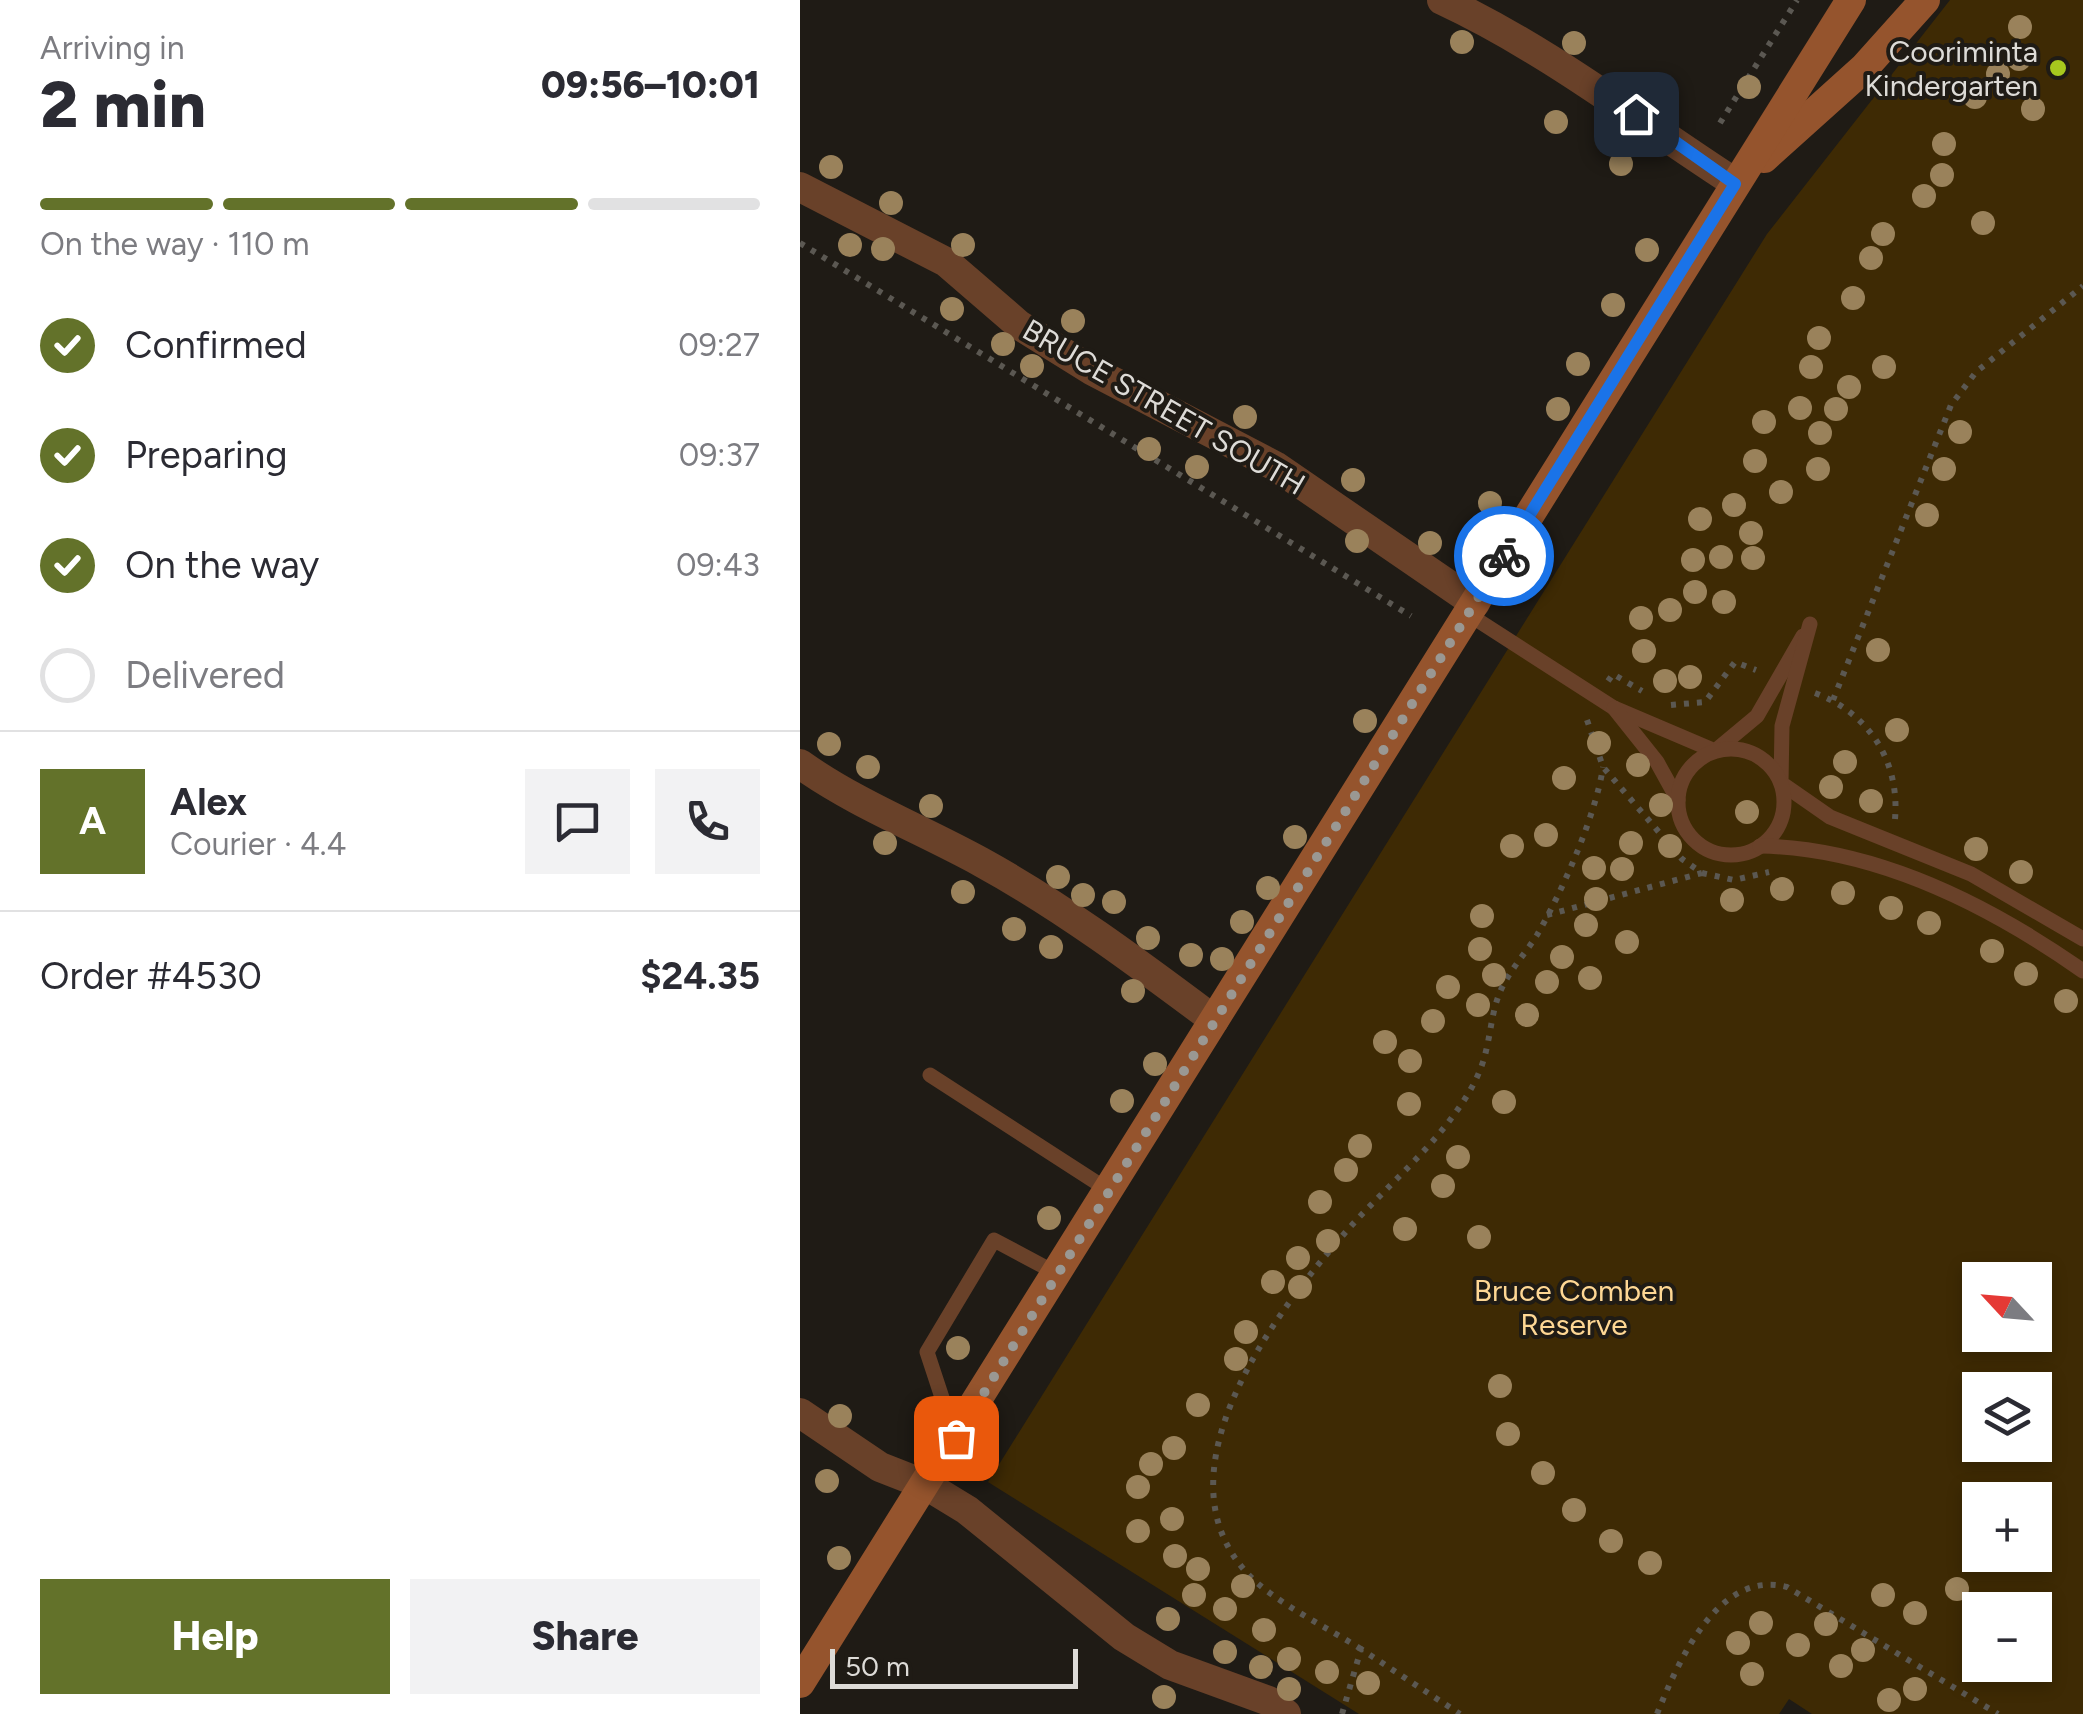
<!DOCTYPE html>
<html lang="en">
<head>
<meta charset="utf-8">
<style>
	body { margin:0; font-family:Figtree,sans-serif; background:#f2f2f3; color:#2b2b33; height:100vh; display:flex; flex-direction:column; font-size:38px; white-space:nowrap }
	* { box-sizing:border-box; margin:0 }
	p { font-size:32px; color:#7c7c81 }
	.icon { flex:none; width:55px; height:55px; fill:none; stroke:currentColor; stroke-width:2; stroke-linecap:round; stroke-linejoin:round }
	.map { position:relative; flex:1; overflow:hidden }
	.panel { display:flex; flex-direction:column; background:#fff; width:800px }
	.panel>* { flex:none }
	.needle { width:65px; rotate:296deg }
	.buttons { position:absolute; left:1162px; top:1262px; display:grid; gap:20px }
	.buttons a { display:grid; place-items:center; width:90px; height:90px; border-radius:0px; background:#fff; box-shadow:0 5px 15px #0003; font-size:50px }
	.scale { position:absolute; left:30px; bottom:25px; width:248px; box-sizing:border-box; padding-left:10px; border:5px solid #dddbd7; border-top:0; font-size:28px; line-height:35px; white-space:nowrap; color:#dddbd7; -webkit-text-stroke:8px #1f1b15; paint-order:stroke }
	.pin { position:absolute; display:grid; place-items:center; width:85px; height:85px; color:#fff; margin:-42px; border-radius:20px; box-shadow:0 5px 15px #0006 }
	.courier { position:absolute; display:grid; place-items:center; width:100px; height:100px; margin:-50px; border:8px solid #1a73e8; border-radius:50%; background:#fff; color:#222; box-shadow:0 2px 12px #0007 }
	.summary em { font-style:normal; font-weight:800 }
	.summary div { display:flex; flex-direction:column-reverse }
	.summary { display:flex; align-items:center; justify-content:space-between; height:170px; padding:0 40px }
	h1 { font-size:65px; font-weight:800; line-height:75px }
	.bar { display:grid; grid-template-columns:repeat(4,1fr); gap:15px 10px; align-content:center; height:120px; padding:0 40px }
	.bar i { height:12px; border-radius:8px; background:#e1e1e2 }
	.bar .active { background:#63722a }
	.bar p { grid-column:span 4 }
	.line { display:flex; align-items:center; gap:25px; padding:0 40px; border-top:2px solid #e1e1e2 }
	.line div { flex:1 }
	.round { display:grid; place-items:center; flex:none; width:105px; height:105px; border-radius:0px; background:#f2f2f3 }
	ol { padding:0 40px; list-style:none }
	li { display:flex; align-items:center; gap:30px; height:110px }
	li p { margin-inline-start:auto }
	li .icon { padding:10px; border-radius:50%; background:#63722a; color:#fff; stroke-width:4 }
	li:last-child { color:#7c7c81 }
	li i { width:55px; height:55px; border:5px solid #e1e1e2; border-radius:50% }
	.action { display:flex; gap:20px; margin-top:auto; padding:20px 40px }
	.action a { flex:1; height:115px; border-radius:0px; background:#63722a; color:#fff; font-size:40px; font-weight:800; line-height:115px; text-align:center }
	.action a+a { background:#f2f2f3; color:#2b2b33 }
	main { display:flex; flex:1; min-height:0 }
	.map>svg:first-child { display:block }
	.green { fill:#3e2a04; fill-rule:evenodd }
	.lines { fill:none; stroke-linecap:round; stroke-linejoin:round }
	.path { stroke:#5b5852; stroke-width:6; stroke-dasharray:5 8; stroke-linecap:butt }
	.lane { stroke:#694129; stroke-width:15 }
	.street { stroke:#694129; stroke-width:30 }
	.secondary { stroke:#95542d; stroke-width:30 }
	.tree { fill:#9a825b }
	.done { stroke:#9a9893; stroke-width:10; stroke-dasharray:0 18 }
	.route { stroke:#1a73e8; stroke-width:12 }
	.poi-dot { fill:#a7c81e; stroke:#1f1b15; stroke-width:4 }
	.labels { text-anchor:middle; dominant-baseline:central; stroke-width:8; stroke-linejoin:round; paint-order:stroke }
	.poi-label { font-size:30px; fill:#dddbd7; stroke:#1f1b15; text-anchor:end }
	.street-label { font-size:30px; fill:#dddbd7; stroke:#1f1b15 }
	.park-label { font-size:30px; fill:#fed794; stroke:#1f1b15 }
</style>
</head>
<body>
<main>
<section class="panel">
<div class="summary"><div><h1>2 min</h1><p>Arriving in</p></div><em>09:56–10:01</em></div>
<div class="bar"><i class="active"></i><i class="active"></i><i class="active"></i><i></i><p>On the way · 110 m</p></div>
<ol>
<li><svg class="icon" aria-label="check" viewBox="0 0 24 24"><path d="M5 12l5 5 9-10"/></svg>Confirmed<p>09:27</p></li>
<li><svg class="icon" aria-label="check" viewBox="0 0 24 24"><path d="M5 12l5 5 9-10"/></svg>Preparing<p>09:37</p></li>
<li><svg class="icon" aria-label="check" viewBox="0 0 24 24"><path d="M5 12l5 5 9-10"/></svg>On the way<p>09:43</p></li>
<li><i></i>Delivered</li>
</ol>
<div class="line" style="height:180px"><b class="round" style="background:#63722a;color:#fff">A</b><div><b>Alex</b><p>Courier · 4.4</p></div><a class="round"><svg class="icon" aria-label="chat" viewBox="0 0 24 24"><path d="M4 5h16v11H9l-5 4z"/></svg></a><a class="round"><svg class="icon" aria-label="phone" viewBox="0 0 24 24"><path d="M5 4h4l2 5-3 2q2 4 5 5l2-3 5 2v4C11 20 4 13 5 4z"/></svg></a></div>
<div class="line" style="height:130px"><div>Order #4530</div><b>$24.35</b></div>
<div class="action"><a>Help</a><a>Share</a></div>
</section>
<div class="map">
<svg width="1283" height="1714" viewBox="0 0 1283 1714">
	<rect width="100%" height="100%" fill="#1f1b15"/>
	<path class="green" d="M1150,0H1283V1714H1012L989,1699L979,1714H559L188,1482L967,234ZM1180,1280H1235V1335H1180ZM1180,1390H1235V1445H1180ZM1180,1500H1235V1555H1180ZM1180,1610H1235V1665H1180Z"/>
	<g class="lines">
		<g class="path">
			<polyline points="920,123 997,0"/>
			<polyline points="0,243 611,616"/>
			<polyline points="808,681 813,674 842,691"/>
			<path d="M1015,693C1068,713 1100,760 1095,819"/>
			<polyline points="1033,700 1151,405 1176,372 1283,286"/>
			<polyline points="871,705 905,702 935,662 956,670"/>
			<polyline points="902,873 934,880 969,872"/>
			<polyline points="747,915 902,873 882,859 803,767 786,717"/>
			<path d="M561,1649C528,1628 474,1602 448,1574C353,1473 475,1313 544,1234C577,1196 616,1163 647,1124C664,1102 680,1078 686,1051C691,1031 692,1011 700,992C709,971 725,954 737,935C762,892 796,815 803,767"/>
			<polyline points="542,1714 561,1649 660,1714"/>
			<path d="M857,1714C878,1662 918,1569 987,1587L1198,1714"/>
		</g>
		<g class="lane">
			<polyline points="668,614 814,708 915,751 957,716 1003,636"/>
			<polyline points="1010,624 982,726 981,783 1030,817 1171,874 1283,939"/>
			<polyline points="814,708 857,762 878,800"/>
			<circle cx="931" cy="802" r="53"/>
			<path d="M960,846C1077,848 1189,905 1283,971"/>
			<polyline points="130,1075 308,1190"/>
			<polyline points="154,1434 127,1352 194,1240 256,1273"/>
		</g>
		<g class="street">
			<path d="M642,0C747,49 839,121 935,183"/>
			<polyline points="0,187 146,262 219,325 293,371 475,466 675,603"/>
			<path d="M0,764C56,804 121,829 181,862C263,907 339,964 414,1020"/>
			<polyline points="0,1413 80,1467 126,1485 167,1510 324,1637 370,1665 469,1701 486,1714"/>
		</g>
		<g class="secondary">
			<polyline points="964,158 1064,68 1125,0"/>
			<polyline points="0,1683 1051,0"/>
		</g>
	</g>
	<g class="tree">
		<circle cx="1220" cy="27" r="12"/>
		<circle cx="662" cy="42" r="12"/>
		<circle cx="774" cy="43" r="12"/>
		<circle cx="1219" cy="59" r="12"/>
		<circle cx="1198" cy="74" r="12"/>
		<circle cx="949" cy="87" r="12"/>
		<circle cx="1175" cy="97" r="12"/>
		<circle cx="1233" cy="109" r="12"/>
		<circle cx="756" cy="122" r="12"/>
		<circle cx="1144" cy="144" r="12"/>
		<circle cx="821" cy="164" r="12"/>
		<circle cx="31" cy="167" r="12"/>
		<circle cx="1142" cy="175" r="12"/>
		<circle cx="1124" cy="196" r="12"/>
		<circle cx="91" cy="203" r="12"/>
		<circle cx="1183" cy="223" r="12"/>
		<circle cx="1083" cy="234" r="12"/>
		<circle cx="50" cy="245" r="12"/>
		<circle cx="163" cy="245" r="12"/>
		<circle cx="83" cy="249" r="12"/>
		<circle cx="847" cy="250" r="12"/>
		<circle cx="1071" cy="258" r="12"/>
		<circle cx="1053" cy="298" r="12"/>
		<circle cx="813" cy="305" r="12"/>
		<circle cx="152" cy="309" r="12"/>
		<circle cx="273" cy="321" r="12"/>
		<circle cx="1019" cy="338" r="12"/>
		<circle cx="203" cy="344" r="12"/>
		<circle cx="778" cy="364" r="12"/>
		<circle cx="232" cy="366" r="12"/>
		<circle cx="1011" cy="367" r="12"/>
		<circle cx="1084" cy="367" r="12"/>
		<circle cx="1049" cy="387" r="12"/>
		<circle cx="1000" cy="408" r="12"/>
		<circle cx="758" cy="409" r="12"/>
		<circle cx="1036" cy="409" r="12"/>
		<circle cx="445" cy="417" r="12"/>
		<circle cx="964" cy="422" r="12"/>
		<circle cx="1160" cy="432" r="12"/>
		<circle cx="1020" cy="433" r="12"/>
		<circle cx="349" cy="449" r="12"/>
		<circle cx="955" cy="461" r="12"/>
		<circle cx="397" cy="467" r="12"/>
		<circle cx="1018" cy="469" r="12"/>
		<circle cx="1144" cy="469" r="12"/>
		<circle cx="553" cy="480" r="12"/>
		<circle cx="981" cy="492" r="12"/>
		<circle cx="690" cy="503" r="12"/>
		<circle cx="934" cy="505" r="12"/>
		<circle cx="1127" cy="515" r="12"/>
		<circle cx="900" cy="519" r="12"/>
		<circle cx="951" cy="533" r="12"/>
		<circle cx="557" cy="541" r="12"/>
		<circle cx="630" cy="543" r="12"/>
		<circle cx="921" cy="557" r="12"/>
		<circle cx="953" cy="558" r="12"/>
		<circle cx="893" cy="560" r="12"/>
		<circle cx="895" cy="592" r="12"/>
		<circle cx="924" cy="602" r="12"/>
		<circle cx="870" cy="610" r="12"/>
		<circle cx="841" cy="618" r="12"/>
		<circle cx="1078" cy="650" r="12"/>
		<circle cx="844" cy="651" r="12"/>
		<circle cx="890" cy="677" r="12"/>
		<circle cx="865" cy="681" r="12"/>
		<circle cx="565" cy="721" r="12"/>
		<circle cx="1097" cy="730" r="12"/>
		<circle cx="799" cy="743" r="12"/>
		<circle cx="29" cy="744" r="12"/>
		<circle cx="1045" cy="762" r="12"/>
		<circle cx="838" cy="765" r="12"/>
		<circle cx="68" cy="767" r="12"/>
		<circle cx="764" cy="778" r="12"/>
		<circle cx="1031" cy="787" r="12"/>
		<circle cx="1071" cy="801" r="12"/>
		<circle cx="861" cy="805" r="12"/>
		<circle cx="131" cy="806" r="12"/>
		<circle cx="947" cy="812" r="12"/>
		<circle cx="746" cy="835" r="12"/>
		<circle cx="495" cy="837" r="12"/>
		<circle cx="85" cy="843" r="12"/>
		<circle cx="831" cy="843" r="12"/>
		<circle cx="712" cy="846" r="12"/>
		<circle cx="870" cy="846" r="12"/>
		<circle cx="1176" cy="849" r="12"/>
		<circle cx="794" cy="868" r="12"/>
		<circle cx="822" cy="869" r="12"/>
		<circle cx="1221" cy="872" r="12"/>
		<circle cx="258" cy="877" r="12"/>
		<circle cx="468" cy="888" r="12"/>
		<circle cx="982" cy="889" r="12"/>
		<circle cx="163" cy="892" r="12"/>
		<circle cx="1043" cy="893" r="12"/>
		<circle cx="283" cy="895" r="12"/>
		<circle cx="796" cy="899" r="12"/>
		<circle cx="932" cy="900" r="12"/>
		<circle cx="314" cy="902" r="12"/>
		<circle cx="1091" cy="908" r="12"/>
		<circle cx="682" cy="916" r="12"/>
		<circle cx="442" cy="922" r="12"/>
		<circle cx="1129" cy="923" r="12"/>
		<circle cx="786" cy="925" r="12"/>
		<circle cx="214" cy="929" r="12"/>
		<circle cx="348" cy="938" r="12"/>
		<circle cx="827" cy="942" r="12"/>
		<circle cx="251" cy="947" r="12"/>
		<circle cx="680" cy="949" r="12"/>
		<circle cx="1192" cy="951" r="12"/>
		<circle cx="391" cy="955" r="12"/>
		<circle cx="762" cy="957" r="12"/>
		<circle cx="422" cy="959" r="12"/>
		<circle cx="1226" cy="974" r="12"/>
		<circle cx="694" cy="975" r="12"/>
		<circle cx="790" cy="978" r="12"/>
		<circle cx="747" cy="982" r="12"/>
		<circle cx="648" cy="987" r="12"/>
		<circle cx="333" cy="991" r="12"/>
		<circle cx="1266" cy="1001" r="12"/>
		<circle cx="678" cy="1005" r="12"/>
		<circle cx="727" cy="1015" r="12"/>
		<circle cx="633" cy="1021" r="12"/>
		<circle cx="585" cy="1042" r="12"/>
		<circle cx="610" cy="1061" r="12"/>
		<circle cx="355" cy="1064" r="12"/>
		<circle cx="322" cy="1101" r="12"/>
		<circle cx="704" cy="1102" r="12"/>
		<circle cx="609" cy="1104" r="12"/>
		<circle cx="560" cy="1146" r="12"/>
		<circle cx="658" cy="1157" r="12"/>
		<circle cx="546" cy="1170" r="12"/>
		<circle cx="643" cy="1186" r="12"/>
		<circle cx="520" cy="1202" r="12"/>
		<circle cx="249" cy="1218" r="12"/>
		<circle cx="605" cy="1229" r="12"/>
		<circle cx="679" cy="1237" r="12"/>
		<circle cx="528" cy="1241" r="12"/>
		<circle cx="498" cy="1258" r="12"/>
		<circle cx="473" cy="1282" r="12"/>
		<circle cx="500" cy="1287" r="12"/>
		<circle cx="446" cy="1332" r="12"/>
		<circle cx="158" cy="1348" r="12"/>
		<circle cx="436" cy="1359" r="12"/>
		<circle cx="700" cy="1386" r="12"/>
		<circle cx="398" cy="1405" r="12"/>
		<circle cx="40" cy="1416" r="12"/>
		<circle cx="708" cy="1434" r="12"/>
		<circle cx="374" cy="1448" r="12"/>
		<circle cx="351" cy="1464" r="12"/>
		<circle cx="743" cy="1473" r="12"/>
		<circle cx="27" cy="1481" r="12"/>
		<circle cx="338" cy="1487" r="12"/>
		<circle cx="774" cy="1510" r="12"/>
		<circle cx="372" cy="1519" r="12"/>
		<circle cx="338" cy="1531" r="12"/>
		<circle cx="811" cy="1541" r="12"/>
		<circle cx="375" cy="1556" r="12"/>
		<circle cx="39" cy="1558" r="12"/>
		<circle cx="850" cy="1563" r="12"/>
		<circle cx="398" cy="1569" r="12"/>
		<circle cx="443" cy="1586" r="12"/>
		<circle cx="1157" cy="1589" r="12"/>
		<circle cx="394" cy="1595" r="12"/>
		<circle cx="1083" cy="1595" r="12"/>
		<circle cx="425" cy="1609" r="12"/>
		<circle cx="1115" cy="1613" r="12"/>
		<circle cx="368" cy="1619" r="12"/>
		<circle cx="961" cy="1623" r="12"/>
		<circle cx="1026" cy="1624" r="12"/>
		<circle cx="464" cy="1630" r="12"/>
		<circle cx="938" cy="1643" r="12"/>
		<circle cx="998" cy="1645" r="12"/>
		<circle cx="1063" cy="1650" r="12"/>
		<circle cx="425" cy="1652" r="12"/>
		<circle cx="489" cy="1659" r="12"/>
		<circle cx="1041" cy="1666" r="12"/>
		<circle cx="461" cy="1667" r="12"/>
		<circle cx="527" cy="1672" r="12"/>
		<circle cx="952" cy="1674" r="12"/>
		<circle cx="568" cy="1683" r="12"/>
		<circle cx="489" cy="1689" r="12"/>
		<circle cx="1115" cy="1689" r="12"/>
		<circle cx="364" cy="1697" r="12"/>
		<circle cx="1089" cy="1700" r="12"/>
	</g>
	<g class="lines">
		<polyline class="done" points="156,1438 704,556"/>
		<polyline class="route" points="704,556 935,184 836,114"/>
	</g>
	<circle class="poi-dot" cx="1258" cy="68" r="10"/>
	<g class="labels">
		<g class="poi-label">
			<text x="1238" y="51">Cooriminta<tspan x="1238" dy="34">Kindergarten</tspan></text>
		</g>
		<g class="street-label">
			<text transform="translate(364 407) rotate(30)">BRUCE STREET SOUTH</text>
		</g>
		<g class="park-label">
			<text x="774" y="1290">Bruce Comben<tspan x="774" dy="34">Reserve</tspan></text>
		</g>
	</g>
</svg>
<div class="buttons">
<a><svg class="needle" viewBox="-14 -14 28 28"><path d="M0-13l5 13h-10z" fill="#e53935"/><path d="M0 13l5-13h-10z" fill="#7c7c81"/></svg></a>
<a><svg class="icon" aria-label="layers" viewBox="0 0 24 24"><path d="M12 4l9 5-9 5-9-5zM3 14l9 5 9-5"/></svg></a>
<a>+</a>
<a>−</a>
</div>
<div class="scale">50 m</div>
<div class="pin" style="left:156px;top:1438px;background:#ea580c"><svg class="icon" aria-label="bag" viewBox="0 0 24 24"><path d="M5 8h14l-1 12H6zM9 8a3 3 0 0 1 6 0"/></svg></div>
<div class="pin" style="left:836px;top:114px;background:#1f2937"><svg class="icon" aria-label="home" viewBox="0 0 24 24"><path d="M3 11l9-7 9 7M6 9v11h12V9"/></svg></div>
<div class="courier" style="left:704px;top:556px"><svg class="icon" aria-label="bike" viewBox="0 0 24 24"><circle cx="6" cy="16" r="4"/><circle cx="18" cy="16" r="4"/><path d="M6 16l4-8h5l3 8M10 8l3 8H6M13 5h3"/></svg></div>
</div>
</main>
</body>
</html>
